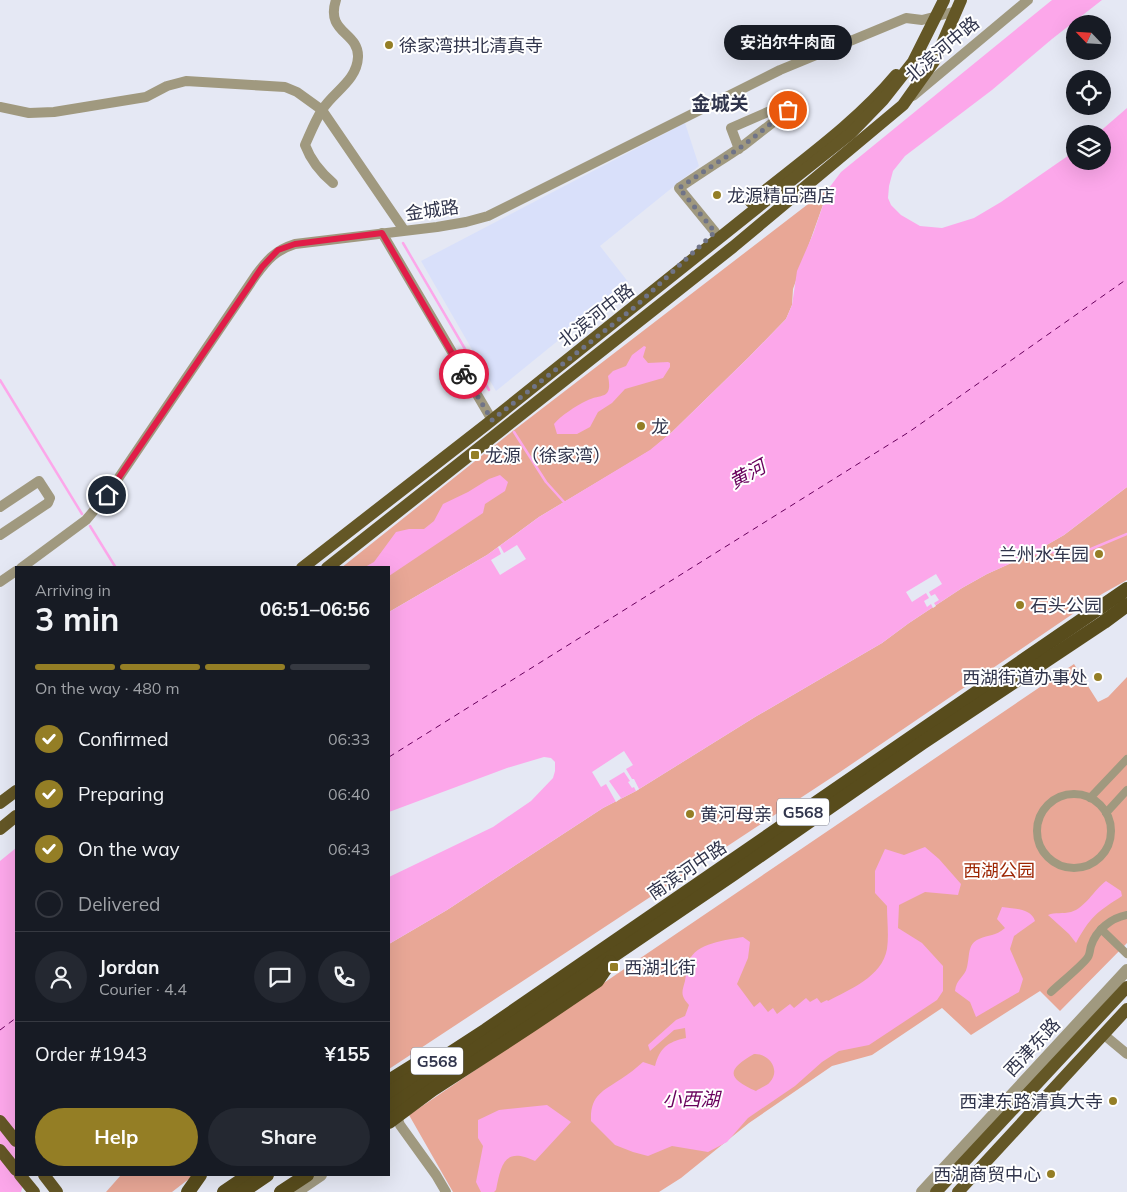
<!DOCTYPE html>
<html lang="en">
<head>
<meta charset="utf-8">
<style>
	body { margin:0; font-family:Mulish,"Noto Sans SC",sans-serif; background:#242831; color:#f1f3f6; height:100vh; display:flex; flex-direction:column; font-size:19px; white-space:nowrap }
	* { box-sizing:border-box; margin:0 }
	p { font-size:16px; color:#9ea1a6 }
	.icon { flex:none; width:28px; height:28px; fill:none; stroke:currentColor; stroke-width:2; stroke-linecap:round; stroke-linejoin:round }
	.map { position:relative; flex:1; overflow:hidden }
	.side { position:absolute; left:15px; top:566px; width:375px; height:610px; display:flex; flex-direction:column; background:#171b24; border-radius:0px; box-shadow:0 5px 20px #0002 }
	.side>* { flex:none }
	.needle { width:32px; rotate:295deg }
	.tools { position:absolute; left:1066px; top:15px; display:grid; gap:10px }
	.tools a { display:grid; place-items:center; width:45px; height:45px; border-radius:50%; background:#171b24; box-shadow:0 5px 20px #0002; font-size:25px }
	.pin { position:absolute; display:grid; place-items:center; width:42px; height:42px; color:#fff; margin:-21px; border:2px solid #fff; border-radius:50%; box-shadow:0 1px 5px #0007 }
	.courier { position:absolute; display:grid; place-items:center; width:50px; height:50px; margin:-25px; border:4px solid #e11d48; border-radius:50%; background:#fff; color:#222; box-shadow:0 1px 6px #0007 }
	.bubble { position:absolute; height:35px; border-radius:18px; background:#171b24; box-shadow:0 5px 20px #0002; font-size:16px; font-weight:700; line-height:35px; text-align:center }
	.head em { font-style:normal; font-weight:700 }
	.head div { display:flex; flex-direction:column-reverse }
	.head { display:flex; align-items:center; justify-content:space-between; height:85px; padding:0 20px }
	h1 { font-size:32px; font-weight:700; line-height:38px }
	.bar { display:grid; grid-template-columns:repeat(4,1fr); gap:8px 5px; align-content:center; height:60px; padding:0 20px }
	.bar i { height:6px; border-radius:4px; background:#363941 }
	.bar .active { background:#947e25 }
	.bar p { grid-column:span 4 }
	.line { display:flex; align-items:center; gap:12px; padding:0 20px; border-top:1px solid #363941 }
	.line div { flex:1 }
	.round { display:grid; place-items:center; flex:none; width:52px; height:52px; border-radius:26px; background:#242831 }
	ol { padding:0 20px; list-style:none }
	li { display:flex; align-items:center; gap:15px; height:55px }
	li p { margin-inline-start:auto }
	li .icon { padding:5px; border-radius:50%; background:#947e25; color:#fff; stroke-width:4 }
	li:last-child { color:#9ea1a6 }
	li i { width:28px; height:28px; border:2px solid #363941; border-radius:50% }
	.action { display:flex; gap:10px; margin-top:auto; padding:10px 20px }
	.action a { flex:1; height:58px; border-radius:30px; background:#947e25; color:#fff; font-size:20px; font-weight:700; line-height:58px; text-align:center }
	.action a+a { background:#242831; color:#f1f3f6 }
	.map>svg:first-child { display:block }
	.built { fill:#d9e0fa }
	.green { fill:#e8a796 }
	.water { fill:#fca7ea; fill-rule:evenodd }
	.pier { fill:#e5e8f4 }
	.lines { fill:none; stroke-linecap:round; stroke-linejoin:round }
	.stream { stroke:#fca7ea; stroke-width:2.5 }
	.ferry { stroke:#68005c; stroke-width:1; stroke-dasharray:6 5; stroke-linecap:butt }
	.pedestrian { stroke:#a0997f; stroke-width:8 }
	.minor { stroke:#a0997f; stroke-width:10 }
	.tertiary { stroke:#a0997f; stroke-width:12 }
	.primary { stroke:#645726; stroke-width:12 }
	.trunk { stroke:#584c1c; stroke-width:14 }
	.primary-bridge { stroke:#645726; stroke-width:12 }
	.done { stroke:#707487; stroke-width:5; stroke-dasharray:0 9 }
	.route { stroke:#e11d48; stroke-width:6 }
	.poi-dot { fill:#947e25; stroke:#fff; stroke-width:2 }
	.labels { text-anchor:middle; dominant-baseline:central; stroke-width:4; stroke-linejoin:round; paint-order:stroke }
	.shield { fill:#fff; stroke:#6f7282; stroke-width:1 }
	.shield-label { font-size:16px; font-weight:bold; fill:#31354c }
	.poi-label { font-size:18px; fill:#31354c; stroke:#fff; text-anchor:start }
	.street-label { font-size:18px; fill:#31354c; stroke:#fff }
	.park-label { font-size:18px; fill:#9d2603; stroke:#fff }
	.neighbourhood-label { font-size:19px; font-weight:bold; fill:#31354c; stroke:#fff }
	.water-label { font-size:19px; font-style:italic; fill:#68005c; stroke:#fff }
</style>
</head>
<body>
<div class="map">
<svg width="1127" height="1192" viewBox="0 0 1127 1192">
	<rect width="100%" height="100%" fill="#e5e8f4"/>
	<polygon class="built" points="685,123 699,166 600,246 629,283 496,391 421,261"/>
	<g class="green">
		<polygon points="829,188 793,289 792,305 786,319 749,357 672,432 651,450 539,517 487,555 389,612 389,568 341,568 509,434"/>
		<polygon points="1127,487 1127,580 1102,594 840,772 389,1069 389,944 447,910 603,808 636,791 755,717 882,643 909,623 962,588 987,574 1031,554 1064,535"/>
		<polygon points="1074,664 1098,702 1108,697 1127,677 1127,943 1060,1011 1040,991 971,1035 942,1008 872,1055 832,1066 749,1123 681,1178 659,1192 453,1192 409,1115"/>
		<polygon points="121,1175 194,1175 172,1192 106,1192"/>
	</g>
	<g class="water">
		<polygon points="1052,0 1102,0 1052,39 992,90 905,156 893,171 889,186 888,198 891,205 901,215 920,226 942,228 974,218 1001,202 1075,151 1075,161 1102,161 1102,134 1097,134 1127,108 1127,487 1064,535 1031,554 987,574 962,588 909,623 882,643 755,717 636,791 603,808 447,910 389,944 389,877 493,827 531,801 553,778 555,771 555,762 551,758 544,757 507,768 389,812 389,612 487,555 539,517 650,450 672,432 749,357 786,319 792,305 797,271 813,234 829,188 841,172"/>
		<path d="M644,346L646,347L643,357L648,363L668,362L670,363V367L663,378L625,389L612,403L598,412L590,427L577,434H557L554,424C560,416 576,406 586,401C601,393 613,401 608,376L613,371L626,366L632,355Z"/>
		<polygon points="500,475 508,482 505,491 485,504 483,513 389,576 389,568 365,567 374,562 396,532 409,529 424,529 434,521 443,504 468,492 489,479"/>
		<path d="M925,847L939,859L961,884L958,895L925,892L899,905L898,928L922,943L943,966V991L937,1000L869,1045L839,1051L822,1062L795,1086L748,1118L727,1142L708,1152L672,1146L648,1156L633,1152L615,1145L591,1121C590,1095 603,1091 621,1079C629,1074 636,1068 643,1062L655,1066C660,1048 667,1042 686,1038L685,1028L674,1030L650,1051L648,1045L676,1020L685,1016L689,1005C680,995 682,992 685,981C686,975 687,967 689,961C696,943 726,940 743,937L750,942L748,958L737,984L754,1007L760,1002L768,1012L773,1008L777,1014L790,1004L794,1008L806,998L810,1002L817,998L821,1003L827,1000L828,1001C850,989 882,977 887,949C889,935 887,920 887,906L875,893V871L885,849L904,855ZM754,1054C769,1053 781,1070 770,1082C767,1086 760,1088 756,1091C727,1078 726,1070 754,1054Z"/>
		<polygon points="16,848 16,1175 26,1175 21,1192 0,1192 0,861"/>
		<path d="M1106,881L1121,891L1122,896C1097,912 1090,917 1076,943L1069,934L1048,915C1055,912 1063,914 1071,912C1085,908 1094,890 1106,881Z"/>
		<path d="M1002,907C1014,909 1031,908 1035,921L1014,936L1010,949L1023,979L1019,992L976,1017L970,1002L955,991C956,979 965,977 967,967C970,956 967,944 979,939C989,934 995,937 1005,928L997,919Z"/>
		<path d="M547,1105L571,1122L535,1161C504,1146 501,1165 496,1190L494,1192H481L476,1182L483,1146L478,1138V1120L499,1110Z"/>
	</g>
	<g class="pier">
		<polygon points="517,545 526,559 500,575 491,560 501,554 498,547 500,546 504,553"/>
		<polygon points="936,574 942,584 929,592 931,596 935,594 939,600 934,603 936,606 933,608 931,604 927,607 924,601 929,598 926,593 912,602 906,592"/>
		<polygon points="624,751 633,765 626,769 632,779 634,779 639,789 636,791 634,787 632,788 628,782 630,781 624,772 609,781 621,798 616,802 606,784 601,787 592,772"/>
	</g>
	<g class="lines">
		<g class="stream">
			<polyline points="403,243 489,390"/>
			<polyline points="0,380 82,514"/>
			<polyline points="514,432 546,482 564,502"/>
			<polyline points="90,526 116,568"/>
			<polyline points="1031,554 1091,549 1127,534"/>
		</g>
		<g class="ferry">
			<polyline points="389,757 909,432 1127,279"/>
			<polyline points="0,1030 16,1018"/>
		</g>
		<g class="pedestrian">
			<circle cx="1074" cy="831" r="37"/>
			<polyline points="1090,798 1127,759"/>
			<polyline points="1106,813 1127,790"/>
			<polyline points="1101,929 1127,954"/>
			<path d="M1051,992C1058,985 1084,964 1088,957C1090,954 1090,949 1091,946C1096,930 1111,918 1127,915"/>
		</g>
		<g class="minor">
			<polyline points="913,96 1028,0"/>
			<polyline points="0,107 29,113 54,112 146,97 167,86 186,81 285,87 297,92 322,110 404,230"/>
			<path d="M333,183C320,172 311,161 305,145C310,134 315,121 322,110C333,92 357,81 358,57C359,32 325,33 336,0"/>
			<path d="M715,232L679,188C701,173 723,159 744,145L789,110L786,104L731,128L739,149"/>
			<polyline points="382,233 492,420"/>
			<polyline points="0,507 39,481 50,498 48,503 0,535"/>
			<path d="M21,568L86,520L107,495L256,275C268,259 276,250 295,244L437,227L466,222L488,216L780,70L906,18L922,20L957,11"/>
			<polyline points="0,582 16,571"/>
			<polyline points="1103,1034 1127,1054"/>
			<polyline points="397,1117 400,1125 436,1175 446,1192"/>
		</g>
		<g class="tertiary">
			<polyline points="296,1192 321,1175"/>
			<polyline points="922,1192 1127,970"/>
		</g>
		<g class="primary">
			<path d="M751,202C800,162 855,124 896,75"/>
			<polyline points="302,568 487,424 768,199"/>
			<polyline points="327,568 733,247 903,105 935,60 961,0"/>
			<polyline points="0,803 16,791"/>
			<polyline points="0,829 16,816"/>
			<polyline points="0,1121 16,1141"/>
			<polyline points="0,1150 16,1170"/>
			<polyline points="20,1175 34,1192"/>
			<polyline points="44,1175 57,1192"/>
			<polyline points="936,1192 1127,987"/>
			<polyline points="958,1192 1127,1009"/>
		</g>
		<g class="trunk">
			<polyline points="389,1081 429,1056"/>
			<polyline points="389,1093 486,1030 1127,589"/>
			<polyline points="389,1108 732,875 922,743 1104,622 1127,605"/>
			<polyline points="389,1122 432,1090 532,1025 597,981 610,962"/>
			<polyline points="188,1192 200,1175"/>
			<polyline points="224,1192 249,1175"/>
			<polyline points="242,1192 267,1175"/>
			<polyline points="281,1192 307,1175"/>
		</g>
		<polyline class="primary-bridge" points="768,199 850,134 883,100 913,62 944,0"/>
	</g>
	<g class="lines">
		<polyline class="done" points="464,374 492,420 636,306 715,232 679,188 744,145 788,110"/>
		<polyline class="route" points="107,495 262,267 278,250 295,244 382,233 464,374"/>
	</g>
	<g class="poi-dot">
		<circle cx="389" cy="45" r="5"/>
		<circle cx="717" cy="195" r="5"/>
		<circle cx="641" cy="426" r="5"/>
		<rect x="470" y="450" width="10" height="10" rx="2.5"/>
		<circle cx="1099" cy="554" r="5"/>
		<circle cx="1020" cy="605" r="5"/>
		<circle cx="1098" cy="677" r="5"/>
		<circle cx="690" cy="814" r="5"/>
		<rect x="609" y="962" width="10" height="10" rx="2.5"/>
		<circle cx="1113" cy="1101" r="5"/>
		<circle cx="1051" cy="1174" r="5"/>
	</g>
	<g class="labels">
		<g class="shield">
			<rect x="777" y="798.5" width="52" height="27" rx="4"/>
			<rect x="411" y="1047.5" width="52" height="27" rx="4"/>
		</g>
		<g class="shield-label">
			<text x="803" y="812">G568</text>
			<text x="437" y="1061">G568</text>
		</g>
		<g class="poi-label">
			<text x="399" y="45">徐家湾拱北清真寺</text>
			<text x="727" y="195">龙源精品酒店</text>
			<text x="651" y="426">龙</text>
			<text x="485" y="455">龙源（徐家湾）</text>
			<text x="1089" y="554" text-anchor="end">兰州水车园</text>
			<text x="1030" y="605">石头公园</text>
			<text x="1088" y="677" text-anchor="end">西湖街道办事处</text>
			<text x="700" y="814">黄河母亲</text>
			<text x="624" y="967">西湖北街</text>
			<text x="1103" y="1101" text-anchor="end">西津东路清真大寺</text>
			<text x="1041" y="1174" text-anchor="end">西湖商贸中心</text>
		</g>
		<g class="street-label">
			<text transform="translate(942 49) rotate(-40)">北滨河中路</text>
			<text transform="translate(432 210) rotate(-8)">金城路</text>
			<text transform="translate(596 315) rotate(-38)">北滨河中路</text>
			<text transform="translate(687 870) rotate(-34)">南滨河中路</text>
			<text transform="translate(1032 1047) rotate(-47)">西津东路</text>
		</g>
		<g class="park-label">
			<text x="999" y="870">西湖公园</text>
		</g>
		<g class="neighbourhood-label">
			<text x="720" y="103">金城关</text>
		</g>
		<g class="water-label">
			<text transform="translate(747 474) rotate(-29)">黄河</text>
			<text x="691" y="1099">小西湖</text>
		</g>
	</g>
</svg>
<div class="tools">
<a><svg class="needle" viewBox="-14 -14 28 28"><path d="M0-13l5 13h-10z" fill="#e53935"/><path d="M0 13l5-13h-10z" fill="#9ea1a6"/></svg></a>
<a><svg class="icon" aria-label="locate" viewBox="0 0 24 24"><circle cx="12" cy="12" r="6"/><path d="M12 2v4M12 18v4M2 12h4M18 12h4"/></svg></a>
<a><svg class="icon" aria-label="layers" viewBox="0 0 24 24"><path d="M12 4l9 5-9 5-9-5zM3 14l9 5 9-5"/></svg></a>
</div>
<div class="pin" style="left:788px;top:110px;background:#ea580c"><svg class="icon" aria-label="bag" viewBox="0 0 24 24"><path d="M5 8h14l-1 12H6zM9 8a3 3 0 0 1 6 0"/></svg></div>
<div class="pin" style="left:107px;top:495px;background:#1f2937"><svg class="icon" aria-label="home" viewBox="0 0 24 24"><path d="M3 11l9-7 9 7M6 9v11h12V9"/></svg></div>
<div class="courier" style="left:464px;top:374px"><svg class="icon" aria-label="bike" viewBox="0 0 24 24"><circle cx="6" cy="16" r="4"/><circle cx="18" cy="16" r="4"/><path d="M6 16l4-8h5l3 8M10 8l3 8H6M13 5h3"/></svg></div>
<div class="bubble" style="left:724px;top:25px;width:128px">安泊尔牛肉面</div>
<section class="side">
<div class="head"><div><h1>3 min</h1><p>Arriving in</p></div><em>06:51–06:56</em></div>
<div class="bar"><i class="active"></i><i class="active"></i><i class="active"></i><i></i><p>On the way · 480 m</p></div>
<ol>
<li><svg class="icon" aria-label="check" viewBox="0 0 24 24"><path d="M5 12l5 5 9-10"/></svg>Confirmed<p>06:33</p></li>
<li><svg class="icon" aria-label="check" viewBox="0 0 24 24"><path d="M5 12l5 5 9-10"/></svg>Preparing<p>06:40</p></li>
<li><svg class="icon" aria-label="check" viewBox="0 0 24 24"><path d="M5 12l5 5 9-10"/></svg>On the way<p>06:43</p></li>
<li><i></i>Delivered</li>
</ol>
<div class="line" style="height:90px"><a class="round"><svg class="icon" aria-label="person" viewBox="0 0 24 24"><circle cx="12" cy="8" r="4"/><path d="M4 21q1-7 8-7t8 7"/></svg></a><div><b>Jordan</b><p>Courier · 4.4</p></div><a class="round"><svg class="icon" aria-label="chat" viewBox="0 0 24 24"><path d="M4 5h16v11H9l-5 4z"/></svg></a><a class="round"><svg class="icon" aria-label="phone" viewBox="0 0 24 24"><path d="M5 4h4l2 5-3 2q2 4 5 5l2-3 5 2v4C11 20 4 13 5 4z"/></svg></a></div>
<div class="line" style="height:65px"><div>Order #1943</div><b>¥155</b></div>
<div class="action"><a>Help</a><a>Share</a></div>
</section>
</div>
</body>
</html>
